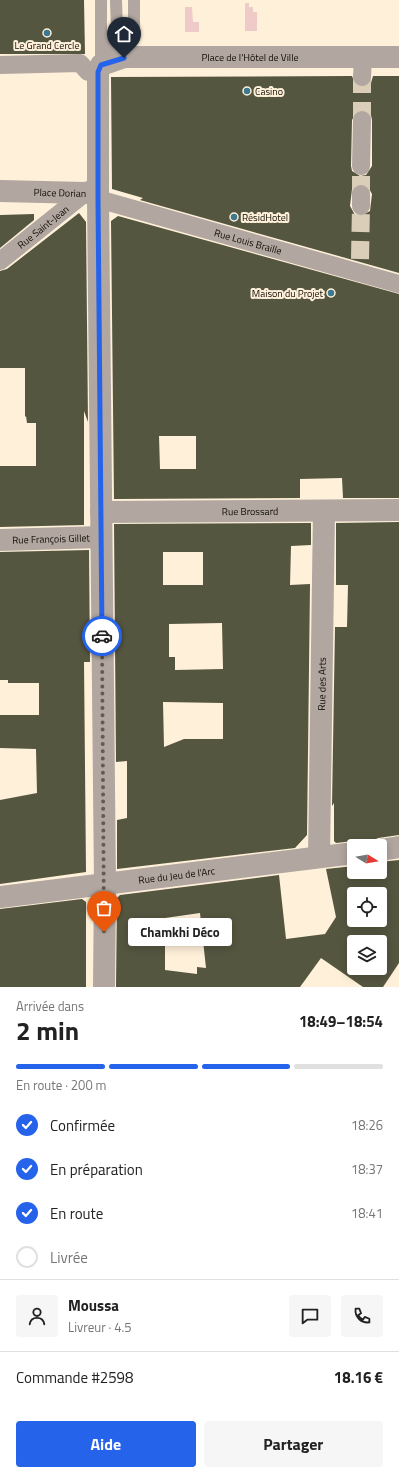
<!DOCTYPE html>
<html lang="fr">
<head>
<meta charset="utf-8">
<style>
	body { margin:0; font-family:"Titillium Web",sans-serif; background:#f6f6f6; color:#222; height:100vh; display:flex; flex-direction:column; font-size:15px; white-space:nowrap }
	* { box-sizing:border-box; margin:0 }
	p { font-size:13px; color:#767676 }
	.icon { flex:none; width:22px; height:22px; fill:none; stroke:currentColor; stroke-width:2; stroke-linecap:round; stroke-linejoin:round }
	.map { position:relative; height:987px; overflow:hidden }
	.details { display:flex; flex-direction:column; background:#fff; flex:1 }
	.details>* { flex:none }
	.needle { width:26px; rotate:101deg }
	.tools { position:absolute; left:347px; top:839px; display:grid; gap:8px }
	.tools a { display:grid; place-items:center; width:40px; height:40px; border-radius:4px; background:#fff; box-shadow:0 2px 10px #0003; font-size:20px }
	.pin { position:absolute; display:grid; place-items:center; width:34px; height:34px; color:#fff; margin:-41px -17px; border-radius:50% 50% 50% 0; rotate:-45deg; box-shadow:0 0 4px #0007 }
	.pin .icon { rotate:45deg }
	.courier { position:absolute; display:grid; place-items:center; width:40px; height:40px; margin:-20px; border:3px solid #2563eb; border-radius:50%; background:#fff; color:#222; box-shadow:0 1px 5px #0007 }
	.bubble { position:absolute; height:28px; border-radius:4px; background:#fff; box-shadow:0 2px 10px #0003; font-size:13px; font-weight:700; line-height:28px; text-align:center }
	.head em { font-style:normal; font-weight:700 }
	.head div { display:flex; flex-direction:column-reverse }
	.head { display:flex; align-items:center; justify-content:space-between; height:68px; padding:0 16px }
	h1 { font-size:26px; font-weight:700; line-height:30px }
	.bar { display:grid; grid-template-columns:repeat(4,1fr); gap:6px 4px; align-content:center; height:48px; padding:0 16px }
	.bar i { height:5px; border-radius:3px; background:#e0e0e0 }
	.bar .current { background:#2563eb }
	.bar p { grid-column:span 4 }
	.line { display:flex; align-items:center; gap:10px; padding:0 16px; border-top:1px solid #e0e0e0 }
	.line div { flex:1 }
	.round { display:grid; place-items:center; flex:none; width:42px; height:42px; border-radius:4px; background:#f6f6f6 }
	ol { padding:0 16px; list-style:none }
	li { display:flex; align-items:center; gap:12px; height:44px }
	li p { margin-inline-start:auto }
	li .icon { padding:4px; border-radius:50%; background:#2563eb; color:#fff; stroke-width:4 }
	li:last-child { color:#767676 }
	li i { width:22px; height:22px; border:2px solid #e0e0e0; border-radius:50% }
	.primary-button { display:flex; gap:8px; margin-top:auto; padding:8px 16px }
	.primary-button a { flex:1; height:46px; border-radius:4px; background:#2563eb; color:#fff; font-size:16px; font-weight:700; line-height:46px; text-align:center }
	.primary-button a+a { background:#f6f6f6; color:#222 }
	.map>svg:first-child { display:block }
	.green { fill:#eecac8 }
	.building { fill:#555640; fill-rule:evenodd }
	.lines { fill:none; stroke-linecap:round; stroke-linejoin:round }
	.pedestrian-tunnel { stroke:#dbceb9; stroke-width:18; stroke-dasharray:18 9; stroke-linecap:butt }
	.service { stroke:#b1a6a0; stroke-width:12 }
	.pedestrian { stroke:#b1a6a0; stroke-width:18 }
	.minor { stroke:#b1a6a0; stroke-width:22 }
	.done { stroke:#645c50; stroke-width:4; stroke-dasharray:0 7.2 }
	.route { stroke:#2563eb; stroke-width:5 }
	.poi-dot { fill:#3c788f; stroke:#fff0d9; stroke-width:1.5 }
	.labels { text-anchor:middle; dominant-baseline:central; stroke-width:4; stroke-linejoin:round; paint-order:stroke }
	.poi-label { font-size:10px; fill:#110d06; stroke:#fff0d9; text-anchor:start }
	.street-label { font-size:10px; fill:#110d06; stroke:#fff0d9 }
</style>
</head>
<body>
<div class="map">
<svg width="399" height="987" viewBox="0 0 399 987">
	<rect width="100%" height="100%" fill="#fff0d9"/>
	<g class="green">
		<polygon points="245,3 249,3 249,7 253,7 253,12 257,12 257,31 245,31"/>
		<polygon points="185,7 192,7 193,22 199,22 199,32 185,32"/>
	</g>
	<g class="building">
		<polygon points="0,0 84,0 85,54 0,54"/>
		<path d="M352,76L356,86L362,87L371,83L373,76H399V273L140,200L143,198L112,189L111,77ZM363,110L371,115L372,120V166L366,175L360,176L352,171L351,166L352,120L357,111ZM361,184L367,185L372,194L370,211L361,216L355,215L350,206L352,189Z"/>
		<polygon points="79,213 86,222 88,422 84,411 84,525 0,527 0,466 36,466 36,423 27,423 26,416 25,417 25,368 0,368 0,271 7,269"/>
		<polygon points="34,214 34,220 0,248 0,215"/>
		<path d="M118,216L399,294V498H343L342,478L300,479V498L114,499L111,221ZM159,436H196V469H160Z"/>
		<polygon points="399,522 399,835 378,838 372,841 368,846 353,841 336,843 334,841 334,803 332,806 335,627 347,627 348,585 336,585 336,523"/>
		<path d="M311,523V545L291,546L290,585L310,584L307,835L295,848L117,869V820L127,818V761L116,762L114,524ZM163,552H203V585H163ZM222,623L223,669L175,670V657H169V624ZM163,702L223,703V739H184L164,747Z"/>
		<polygon points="89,550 90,662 84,662 86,872 0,884 0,800 37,793 36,749 0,748 0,715 39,715 39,683 8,683 8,680 0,680 0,552"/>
		<path d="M399,860V963L383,987H363L321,958L300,987H116L117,898L120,895L279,875L286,939L325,934L336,917L326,869L354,866V872H380V862ZM354,894H380V920H354ZM200,913L206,968L197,967V974L165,970V918ZM354,942H380V968H354Z"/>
		<polygon points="82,899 86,902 86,987 0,987 0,909"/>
	</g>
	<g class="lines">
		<g class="pedestrian-tunnel">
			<polyline points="362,120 362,77"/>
			<polyline points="361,194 361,166"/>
			<polyline points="360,259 361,206"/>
		</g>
		<g class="service">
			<polyline points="101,0 101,60"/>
			<polyline points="105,56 117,31 116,0"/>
			<polyline points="106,60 134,30 134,0"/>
		</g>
		<g class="pedestrian">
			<polyline points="0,65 80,63 88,72 98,72"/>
			<polyline points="362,77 363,57"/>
			<polyline points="361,166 362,120"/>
			<path id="s1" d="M98,199L399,284"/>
			<polyline points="361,206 361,194"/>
			<path id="s2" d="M0,261L85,193"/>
		</g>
		<g class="minor">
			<path id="s3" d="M0,191L85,193L98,190"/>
			<path id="s4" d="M101,512L399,510"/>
			<path id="s5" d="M0,540L101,537"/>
			<polyline points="380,850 399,847"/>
			<path id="s6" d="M319,857L324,511"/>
			<path id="s7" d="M0,897L354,853"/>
			<path id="s8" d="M104,987L105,885L98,199V72L101,65L124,57H399"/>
		</g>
	</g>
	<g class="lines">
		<polyline class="done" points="102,636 104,932"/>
		<polyline class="route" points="102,636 98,199 98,72 101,65 124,58"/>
	</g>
	<g class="poi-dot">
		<circle cx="47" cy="33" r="4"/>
		<circle cx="247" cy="91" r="4"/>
		<circle cx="234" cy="217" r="4"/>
		<circle cx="331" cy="293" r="4"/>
	</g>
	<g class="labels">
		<g class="poi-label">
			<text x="47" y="45" text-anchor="middle">Le Grand Cercle</text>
			<text x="255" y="91">Casino</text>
			<text x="242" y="217">RésidHotel</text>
			<text x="323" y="293" text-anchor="end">Maison du Projet</text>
		</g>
		<g class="street-label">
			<text stroke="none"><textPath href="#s8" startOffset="1073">Place de l'Hôtel de Ville</textPath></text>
			<text stroke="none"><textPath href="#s3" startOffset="60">Place Dorian</textPath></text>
			<text stroke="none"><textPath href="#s2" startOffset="55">Rue Saint-Jean</textPath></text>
			<text stroke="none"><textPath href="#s1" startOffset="156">Rue Louis Braille</textPath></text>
			<text stroke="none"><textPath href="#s4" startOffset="149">Rue Brossard</textPath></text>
			<text stroke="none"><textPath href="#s5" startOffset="51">Rue François Gillet</textPath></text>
			<text stroke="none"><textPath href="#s6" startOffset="173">Rue des Arts</textPath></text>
			<text stroke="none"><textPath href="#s7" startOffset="178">Rue du Jeu de l'Arc</textPath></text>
		</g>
	</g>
</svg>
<div class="tools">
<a><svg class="needle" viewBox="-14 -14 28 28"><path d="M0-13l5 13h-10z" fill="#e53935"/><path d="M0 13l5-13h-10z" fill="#767676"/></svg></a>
<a><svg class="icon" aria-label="locate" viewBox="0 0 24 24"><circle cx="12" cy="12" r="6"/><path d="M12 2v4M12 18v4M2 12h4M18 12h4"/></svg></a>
<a><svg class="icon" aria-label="layers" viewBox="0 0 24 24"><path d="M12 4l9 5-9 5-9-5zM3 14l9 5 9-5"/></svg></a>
</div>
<div class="pin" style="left:104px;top:932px;background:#ea580c"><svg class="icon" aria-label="bag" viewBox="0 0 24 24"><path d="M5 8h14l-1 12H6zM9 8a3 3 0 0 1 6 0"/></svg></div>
<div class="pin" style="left:124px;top:58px;background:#1f2937"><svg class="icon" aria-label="home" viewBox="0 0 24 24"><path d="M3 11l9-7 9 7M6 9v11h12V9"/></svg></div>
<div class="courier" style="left:102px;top:636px"><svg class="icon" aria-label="car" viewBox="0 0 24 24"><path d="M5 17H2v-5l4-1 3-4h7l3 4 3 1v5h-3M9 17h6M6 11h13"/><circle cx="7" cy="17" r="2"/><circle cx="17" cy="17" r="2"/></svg></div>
<div class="bubble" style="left:128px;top:918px;width:104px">Chamkhi Déco</div>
</div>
<section class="details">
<div class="head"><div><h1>2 min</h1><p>Arrivée dans</p></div><em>18:49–18:54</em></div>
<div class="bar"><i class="current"></i><i class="current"></i><i class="current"></i><i></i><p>En route · 200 m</p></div>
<ol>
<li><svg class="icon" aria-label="check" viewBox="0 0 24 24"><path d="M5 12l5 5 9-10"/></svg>Confirmée<p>18:26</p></li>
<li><svg class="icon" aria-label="check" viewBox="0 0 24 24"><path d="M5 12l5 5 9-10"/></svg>En préparation<p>18:37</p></li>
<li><svg class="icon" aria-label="check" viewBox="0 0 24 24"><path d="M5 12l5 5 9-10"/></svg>En route<p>18:41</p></li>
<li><i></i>Livrée</li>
</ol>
<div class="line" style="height:72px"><a class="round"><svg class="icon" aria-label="person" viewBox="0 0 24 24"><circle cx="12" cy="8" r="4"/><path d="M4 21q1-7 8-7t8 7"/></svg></a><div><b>Moussa</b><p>Livreur · 4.5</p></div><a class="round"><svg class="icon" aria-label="chat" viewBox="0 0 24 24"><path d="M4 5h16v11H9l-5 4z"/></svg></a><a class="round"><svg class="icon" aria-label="phone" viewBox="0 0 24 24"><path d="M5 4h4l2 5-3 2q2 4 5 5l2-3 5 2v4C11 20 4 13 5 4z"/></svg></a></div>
<div class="line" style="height:52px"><div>Commande #2598</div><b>18.16 €</b></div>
<div class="primary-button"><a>Aide</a><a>Partager</a></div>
</section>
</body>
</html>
